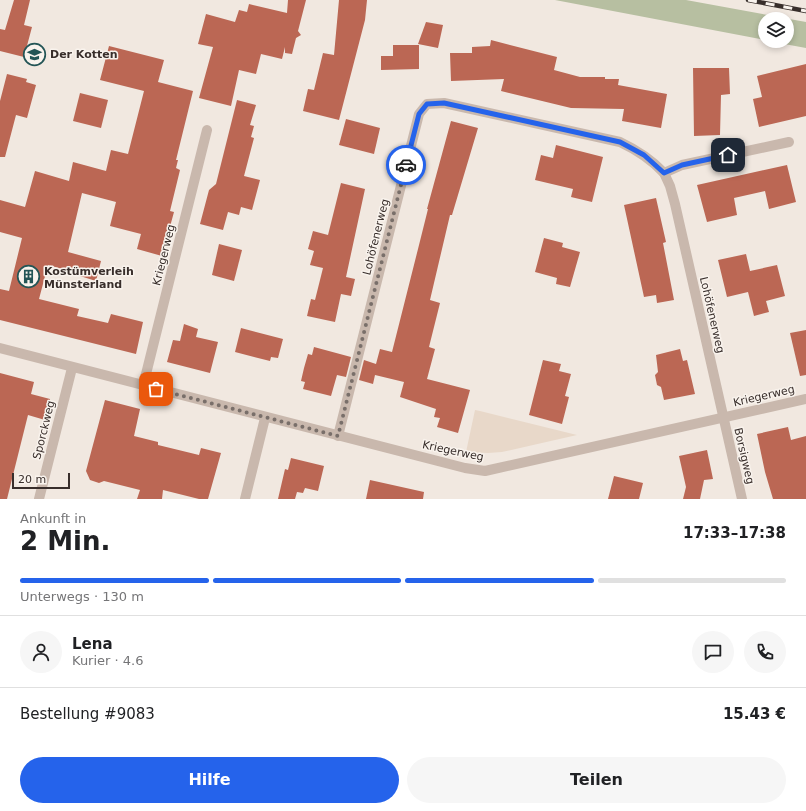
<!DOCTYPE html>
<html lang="de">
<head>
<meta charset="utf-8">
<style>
	body { margin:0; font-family:"DejaVu Sans",sans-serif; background:#f6f6f6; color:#202124; height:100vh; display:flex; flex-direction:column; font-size:15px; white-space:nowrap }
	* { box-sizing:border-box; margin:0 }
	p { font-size:13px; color:#757577 }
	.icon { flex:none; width:22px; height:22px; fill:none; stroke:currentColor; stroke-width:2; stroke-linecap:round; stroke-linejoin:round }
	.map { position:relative; height:499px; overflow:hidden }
	.panel { display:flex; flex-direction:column; background:#fff; flex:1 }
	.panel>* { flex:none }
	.tools { position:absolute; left:758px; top:12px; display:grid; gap:8px }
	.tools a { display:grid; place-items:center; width:36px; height:36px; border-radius:50%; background:#fff; box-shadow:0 2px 6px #0003; font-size:20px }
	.scale { position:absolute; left:12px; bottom:10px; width:58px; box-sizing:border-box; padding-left:4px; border:2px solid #382e2b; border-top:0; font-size:11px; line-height:14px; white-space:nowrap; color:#382e2b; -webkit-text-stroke:3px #f9f3ed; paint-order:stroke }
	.pin { position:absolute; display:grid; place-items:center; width:34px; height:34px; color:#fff; margin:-17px; border-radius:8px; box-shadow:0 2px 6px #0006 }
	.courier { position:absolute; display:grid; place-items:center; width:40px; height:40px; margin:-20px; border:3px solid #2563eb; border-radius:50%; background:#fff; color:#222; box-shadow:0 1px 5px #0007 }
	.summary em { font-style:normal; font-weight:600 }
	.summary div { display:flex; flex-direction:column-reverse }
	.summary { display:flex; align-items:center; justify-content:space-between; height:68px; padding:0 20px }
	h1 { font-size:26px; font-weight:600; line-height:30px }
	.bar { display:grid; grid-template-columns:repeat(4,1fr); gap:6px 4px; align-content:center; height:48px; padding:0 20px }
	.bar i { height:5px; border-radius:3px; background:#e0e0e0 }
	.bar .current { background:#2563eb }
	.bar p { grid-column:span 4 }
	.line { display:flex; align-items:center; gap:10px; padding:0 20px; border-top:1px solid #e0e0e0 }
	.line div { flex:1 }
	.round { display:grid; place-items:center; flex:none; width:42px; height:42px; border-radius:21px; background:#f6f6f6 }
	.cta { display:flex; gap:8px; margin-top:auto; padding:8px 20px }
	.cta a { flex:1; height:46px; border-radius:24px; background:#2563eb; color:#fff; font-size:16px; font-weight:600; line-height:46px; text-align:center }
	.cta a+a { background:#f6f6f6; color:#202124 }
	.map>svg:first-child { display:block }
	.green { fill:#b7bfa1 }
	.plaza { fill:#e8d8c9 }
	.building { fill:#bb6754 }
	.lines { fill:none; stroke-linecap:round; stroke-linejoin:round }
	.minor { stroke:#c9b8ad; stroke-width:10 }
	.rail-casing { stroke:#382e2b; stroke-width:4.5 }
	.rail { stroke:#f9f3ed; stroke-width:3; stroke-dasharray:9; stroke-linecap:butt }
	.done { stroke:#796f6a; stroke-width:4; stroke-dasharray:0 7.2 }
	.route { stroke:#2563eb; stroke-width:5 }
	.labels { text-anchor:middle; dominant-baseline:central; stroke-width:3; stroke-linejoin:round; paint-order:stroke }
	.poi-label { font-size:11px; font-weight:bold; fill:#382e2b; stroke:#f9f3ed; text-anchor:start }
	.street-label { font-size:11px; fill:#382e2b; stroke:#f9f3ed }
</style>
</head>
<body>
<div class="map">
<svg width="806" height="499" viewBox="0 0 806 499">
	<rect width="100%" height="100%" fill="#f1e8e0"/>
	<polygon class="green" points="555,0 686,0 806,22 806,48 768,41 787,41 787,19 765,19 765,40"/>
	<polygon class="plaza" points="475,410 480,411 577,435 502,452 488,453 466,452"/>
	<g class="building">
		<polygon points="14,0 30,0 24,25 32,27 24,57 0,51 0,29 5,30"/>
		<polygon points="288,0 306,0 298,31 301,35 296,38 292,54 285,53 285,47 282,59 261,54 256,74 239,70 231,106 199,98 213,47 198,44 206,14 235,22 239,10 247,12 249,4 287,13"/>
		<polygon points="339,0 367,0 365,20 339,120 303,111 308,89 314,90 323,53 334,55"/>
		<polygon points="426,22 443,25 438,48 418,44"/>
		<polygon points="491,40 557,57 554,70 580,77 605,77 605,79 619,79 618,85 667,94 661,128 622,121 624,109 571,108 501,91 504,79 451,81 450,53 472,53 472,47 490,46"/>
		<polygon points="393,45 419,45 419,69 381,70 381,56 393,56"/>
		<polygon points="109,46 164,60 158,82 193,91 176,160 178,160 176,168 180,170 170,211 174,212 162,256 137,249 141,234 110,226 116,202 82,193 68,252 101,261 96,281 80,276 81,274 48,265 39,299 79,309 77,316 108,323 111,314 143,322 136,354 0,320 0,289 9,291 22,238 0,232 0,200 25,207 35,171 69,181 73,162 106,171 111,150 128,154 144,91 100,80"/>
		<polygon points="806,64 806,116 759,127 753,99 762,97 757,76"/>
		<polygon points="693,68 729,68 730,94 721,95 720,135 694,136"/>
		<polygon points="7,74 27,79 26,82 36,85 27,118 16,115 5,157 0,157 0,101"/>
		<polygon points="80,93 108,100 101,128 73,121"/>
		<polygon points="237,100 256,105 250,125 254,126 251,137 254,138 244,176 260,180 252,210 241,207 239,215 228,212 223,230 200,224 209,190 216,184"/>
		<polygon points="346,119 380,128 374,154 339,145"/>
		<polygon points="451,121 478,128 452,215 450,215 430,300 440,303 429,347 435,349 427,379 470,390 458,433 437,427 440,418 434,417 436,409 400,397 404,382 375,375 373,384 359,380 364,360 376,364 380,349 392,352 418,249 428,209 427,209"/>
		<polygon points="556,145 603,157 592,202 571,197 573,189 535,180 541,155 553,158"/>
		<polygon points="787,165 796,202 769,209 765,191 734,198 737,215 707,222 697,185"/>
		<polygon points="341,183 365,189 346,277 355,279 351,296 341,294 335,322 307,316 311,299 315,300 323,268 310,265 314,251 308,249 313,231 328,235"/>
		<polygon points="656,198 666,242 663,243 674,300 657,303 656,295 644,297 624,205"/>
		<polygon points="544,238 563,243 562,247 580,252 570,287 556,284 557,278 535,272"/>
		<polygon points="219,244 242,250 234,281 212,275"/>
		<polygon points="746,254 750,271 777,265 785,296 766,301 769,312 754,316 748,292 727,297 718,260"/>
		<polygon points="184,324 198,329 196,337 218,342 210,373 167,362 173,340 180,341"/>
		<polygon points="241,328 283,339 278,358 271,357 270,361 235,352"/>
		<polygon points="806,330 806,375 800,376 790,333"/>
		<polygon points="314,347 351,357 346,377 337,375 331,396 303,389 305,382 301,381 304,368 308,354 312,355"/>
		<polygon points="680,349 683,361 687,360 695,394 664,400 661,387 657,385 655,375 658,372 656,355"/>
		<polygon points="543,360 561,364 559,371 571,374 565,396 569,397 562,424 529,415"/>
		<polygon points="0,373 34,382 31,394 50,399 45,420 28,415 7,499 0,499"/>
		<polygon points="105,400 140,409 134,436 158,442 158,445 199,455 201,448 221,453 208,499 199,499 163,490 162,499 137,499 140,490 104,481 99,483 90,480 86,471"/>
		<polygon points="788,427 791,440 806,436 806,499 773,499 765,472 757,434"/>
		<polygon points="707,450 713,479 704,480 700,499 683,499 686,487 679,456"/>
		<polygon points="291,458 324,466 318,491 305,488 303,493 297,492 295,499 278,499 285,469 288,470"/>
		<polygon points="614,476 643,483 639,499 608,499"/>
		<polygon points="370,480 424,492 423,499 366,499"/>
	</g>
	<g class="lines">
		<g class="minor">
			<polyline points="664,173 670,186 675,204 742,499"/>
			<polyline points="0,348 465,468 485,471 806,399"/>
			<polyline points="143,386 207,130"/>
			<path d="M338,436L419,114L427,104L444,103L620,142C637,150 651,159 664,173L682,165L789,142"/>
			<polyline points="39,499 72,368"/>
			<polyline points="245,499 265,418"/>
		</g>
		<defs>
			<polyline id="rail" points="748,0 806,11"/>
		</defs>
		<use href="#rail" class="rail-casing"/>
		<use href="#rail" class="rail"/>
	</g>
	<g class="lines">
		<polyline class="done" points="156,389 338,436 406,165"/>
		<polyline class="route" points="406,165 419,114 427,104 444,103 620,142 644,155 664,173 682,165 728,155"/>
	</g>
	<defs>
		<symbol id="school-ring" viewBox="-11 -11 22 22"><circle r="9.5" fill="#f9f3ed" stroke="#245556" stroke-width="1.5"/><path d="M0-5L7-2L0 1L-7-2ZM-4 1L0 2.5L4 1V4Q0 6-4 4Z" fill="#245556"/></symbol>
		<symbol id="building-ring" viewBox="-11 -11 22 22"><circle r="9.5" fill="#f9f3ed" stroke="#245556" stroke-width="1.5"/><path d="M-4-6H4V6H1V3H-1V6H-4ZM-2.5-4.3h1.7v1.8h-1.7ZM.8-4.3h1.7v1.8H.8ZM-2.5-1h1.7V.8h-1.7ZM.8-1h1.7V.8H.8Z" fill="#245556"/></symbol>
	</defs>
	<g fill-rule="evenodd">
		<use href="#school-ring" x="22" y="42" width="25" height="25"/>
		<use href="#building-ring" x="16" y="264" width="25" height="25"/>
	</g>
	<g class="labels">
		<g class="poi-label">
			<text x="50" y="54">Der Kotten</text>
			<text x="44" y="271">Kostümverleih<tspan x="44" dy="13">Münsterland</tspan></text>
		</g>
		<g class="street-label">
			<text transform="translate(376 237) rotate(-76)">Lohöfenerweg</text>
			<text transform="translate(164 255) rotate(-76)">Kriegerweg</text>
			<text transform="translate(712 315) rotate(77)">Lohöfenerweg</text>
			<text transform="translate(764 396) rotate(-13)">Kriegerweg</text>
			<text transform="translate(44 430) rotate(-76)">Sporckweg</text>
			<text transform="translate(453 451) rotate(12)">Kriegerweg</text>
			<text transform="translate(744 456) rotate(77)">Borsigweg</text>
		</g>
	</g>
</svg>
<div class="tools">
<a><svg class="icon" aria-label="layers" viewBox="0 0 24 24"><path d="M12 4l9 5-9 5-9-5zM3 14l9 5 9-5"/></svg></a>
</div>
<div class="scale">20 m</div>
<div class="pin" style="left:156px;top:389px;background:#ea580c"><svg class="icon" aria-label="bag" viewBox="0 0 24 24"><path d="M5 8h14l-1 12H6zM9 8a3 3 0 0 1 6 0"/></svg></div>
<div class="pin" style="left:728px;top:155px;background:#1f2937"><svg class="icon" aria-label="home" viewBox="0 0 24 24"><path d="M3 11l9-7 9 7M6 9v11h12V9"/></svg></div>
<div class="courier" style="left:406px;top:165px"><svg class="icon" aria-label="car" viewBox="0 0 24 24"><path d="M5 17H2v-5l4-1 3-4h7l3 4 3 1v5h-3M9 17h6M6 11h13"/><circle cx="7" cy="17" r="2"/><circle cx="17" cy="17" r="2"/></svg></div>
</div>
<section class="panel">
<div class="summary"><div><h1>2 Min.</h1><p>Ankunft in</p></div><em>17:33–17:38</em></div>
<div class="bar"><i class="current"></i><i class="current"></i><i class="current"></i><i></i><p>Unterwegs · 130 m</p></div>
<div class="line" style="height:72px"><a class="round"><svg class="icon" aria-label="person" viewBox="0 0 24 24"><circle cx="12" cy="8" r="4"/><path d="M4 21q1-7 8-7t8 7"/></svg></a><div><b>Lena</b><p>Kurier · 4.6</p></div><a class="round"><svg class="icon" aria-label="chat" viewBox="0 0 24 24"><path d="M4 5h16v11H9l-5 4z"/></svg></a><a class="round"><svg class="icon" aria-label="phone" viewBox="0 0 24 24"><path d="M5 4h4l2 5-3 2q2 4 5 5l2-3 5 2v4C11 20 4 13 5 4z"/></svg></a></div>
<div class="line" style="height:52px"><div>Bestellung #9083</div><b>15.43 €</b></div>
<div class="cta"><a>Hilfe</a><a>Teilen</a></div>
</section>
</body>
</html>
